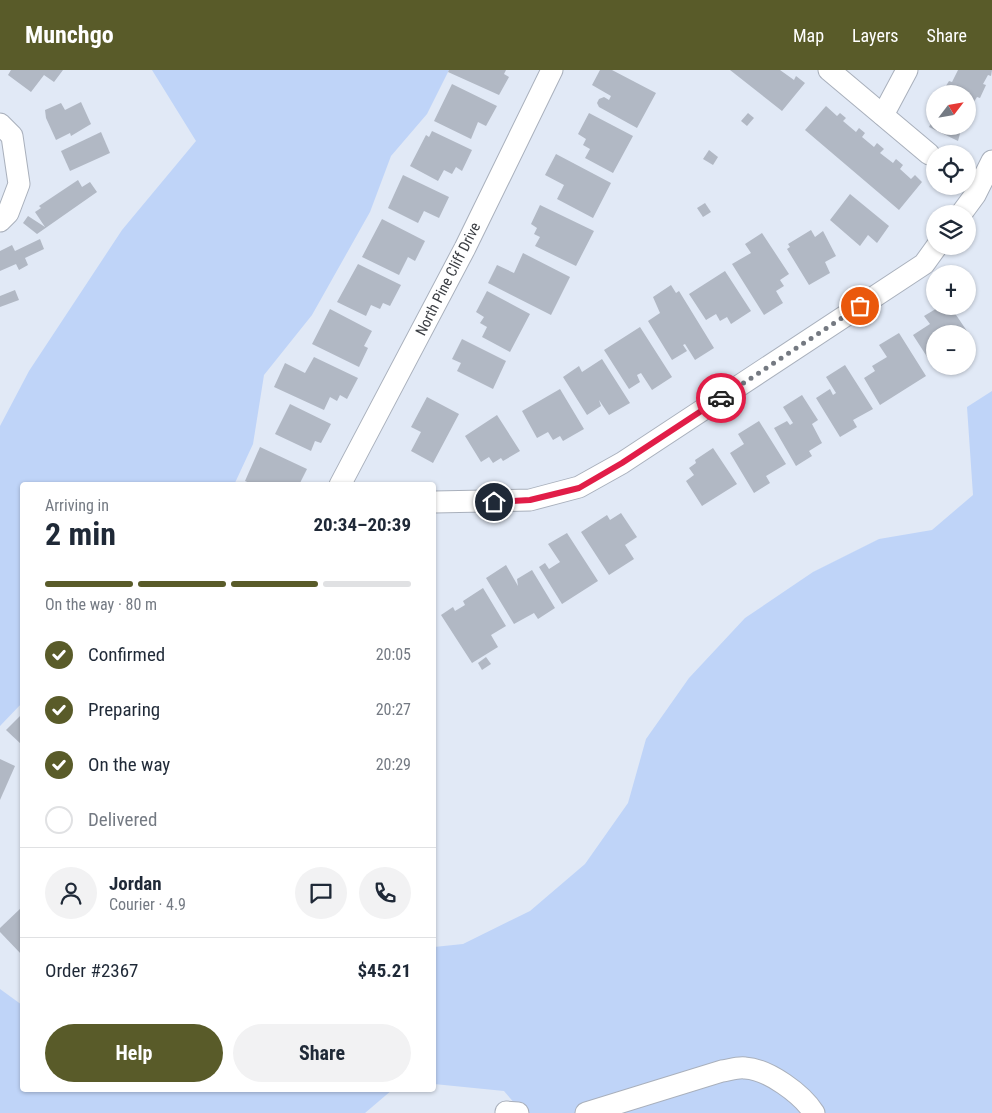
<!DOCTYPE html>
<html lang="en">
<head>
<meta charset="utf-8">
<style>
	body { margin:0; font-family:"Roboto Condensed",sans-serif; background:#f2f2f3; color:#1f2937; height:100vh; display:flex; flex-direction:column; font-size:19px; white-space:nowrap }
	* { box-sizing:border-box; margin:0 }
	p { font-size:16px; color:#747a83 }
	.icon { flex:none; width:28px; height:28px; fill:none; stroke:currentColor; stroke-width:2; stroke-linecap:round; stroke-linejoin:round }
	.map { position:relative; flex:1; overflow:hidden }
	.drawer { position:absolute; left:20px; top:412px; width:416px; height:610px; display:flex; flex-direction:column; background:#fff; border-radius:5px; box-shadow:0 1px 4px #0004 }
	.drawer>* { flex:none }
	.needle { width:32px; rotate:59deg }
	.tools { position:absolute; left:926px; top:15px; display:grid; gap:10px }
	.tools a { display:grid; place-items:center; width:50px; height:50px; border-radius:50%; background:#fff; box-shadow:0 1px 4px #0004; font-size:25px }
	.pin { position:absolute; display:grid; place-items:center; width:42px; height:42px; color:#fff; margin:-21px; border:2px solid #fff; border-radius:50%; box-shadow:0 1px 5px #0007 }
	.courier { position:absolute; display:grid; place-items:center; width:50px; height:50px; margin:-25px; border:4px solid #e11d48; border-radius:50%; background:#fff; color:#222; box-shadow:0 1px 6px #0007 }
	.overview em { font-style:normal; font-weight:700 }
	.overview div { display:flex; flex-direction:column-reverse }
	.overview { display:flex; align-items:center; justify-content:space-between; height:85px; padding:0 25px }
	h1 { font-size:32px; font-weight:700; line-height:38px }
	.bar { display:grid; grid-template-columns:repeat(4,1fr); gap:8px 5px; align-content:center; height:60px; padding:0 25px }
	.bar i { height:6px; border-radius:4px; background:#e0e1e3 }
	.bar .active { background:#595b29 }
	.bar p { grid-column:span 4 }
	.line { display:flex; align-items:center; gap:12px; padding:0 25px; border-top:1px solid #e0e1e3 }
	.line div { flex:1 }
	.round { display:grid; place-items:center; flex:none; width:52px; height:52px; border-radius:26px; background:#f2f2f3 }
	ol { padding:0 25px; list-style:none }
	li { display:flex; align-items:center; gap:15px; height:55px }
	li p { margin-inline-start:auto }
	li .icon { padding:5px; border-radius:50%; background:#595b29; color:#fff; stroke-width:4 }
	li:last-child { color:#747a83 }
	li i { width:28px; height:28px; border:2px solid #e0e1e3; border-radius:50% }
	.button { display:flex; gap:10px; margin-top:auto; padding:10px 25px }
	.button a { flex:1; height:58px; border-radius:30px; background:#595b29; color:#fff; font-size:20px; font-weight:700; line-height:58px; text-align:center }
	.button a+a { background:#f2f2f3; color:#1f2937 }
	header { display:flex; align-items:center; gap:30px; box-sizing:border-box; height:70px; padding:0 25px; background:#595b29; color:#fff }
	header strong { font-size:24px }
	nav { display:flex; gap:28px; margin-inline-start:auto; font-size:18px }
	.map>svg:first-child { display:block }
	.green { fill:#bfd4f8 }
	.building { fill:#b1b8c4 }
	.lines { fill:none; stroke-linecap:round; stroke-linejoin:round }
	.minor-casing { stroke:#a9b0bc; stroke-width:23 }
	.minor { stroke:#fff; stroke-width:21 }
	.done { stroke:#747981; stroke-width:5; stroke-dasharray:0 9 }
	.route { stroke:#e11d48; stroke-width:6 }
	.labels { text-anchor:middle; dominant-baseline:central; stroke-width:4; stroke-linejoin:round; paint-order:stroke }
	.street-label { font-size:15px; fill:#3a3d42; stroke:#fff }
</style>
</head>
<body>
<header>
<strong>Munchgo</strong>
<nav><a>Map</a><a>Layers</a><a>Share</a></nav>
</header>
<div class="map">
<svg width="992" height="1043" viewBox="0 0 992 1043">
	<rect width="100%" height="100%" fill="#e1e9f6"/>
	<g class="green">
		<polygon points="152,0 449,0 427,44 391,86 370,142 312,245 264,305 253,374 234,415 22,415 22,633 0,656 0,356 29,301 122,160 196,71"/>
		<polygon points="992,321 992,1043 523,1043 504,1021 434,1014 434,877 463,874 530,841 585,794 628,733 646,669 689,608 745,548 813,502 879,469 932,460 973,425 967,337"/>
		<polygon points="0,919 22,935 22,1020 392,1020 365,1043 0,1043"/>
	</g>
	<g class="building">
		<polygon points="11,0 63,0 54,12 44,5 31,22 8,5"/>
		<polygon points="449,0 506,0 504,4 509,7 499,25 448,2"/>
		<polygon points="600,0 612,0 656,23 637,58 599,37 597,33 599,29 604,27 609,30 611,26 592,15"/>
		<polygon points="730,0 780,0 794,10 796,6 805,13 782,41"/>
		<polygon points="958,0 992,0 991,6 988,5 983,14 986,15 980,28 977,27 972,35 968,52 968,24 946,24 947,21 944,19 949,11 952,12"/>
		<polygon points="452,14 497,36 486,56 478,52 471,69 434,51"/>
		<polygon points="81,32 91,54 71,66 70,63 56,70 46,48 45,40 61,33 65,40"/>
		<polygon points="826,36 837,46 840,43 846,48 843,51 856,62 859,58 865,63 862,67 874,77 877,73 884,79 880,83 893,93 896,89 903,95 900,99 911,109 915,105 922,112 899,140 805,60"/>
		<polygon points="589,43 633,66 613,103 585,88 590,79 583,75 586,69 578,64"/>
		<polygon points="748,43 754,48 747,56 741,51"/>
		<polygon points="935,45 935,56 962,56 958,71 929,57"/>
		<polygon points="432,61 472,80 462,101 456,97 452,104 444,100 438,111 410,96 426,65 429,67"/>
		<polygon points="101,62 110,83 70,101 61,81"/>
		<polygon points="709,80 718,87 713,95 703,89"/>
		<polygon points="556,84 611,113 593,148 557,129 564,115 545,105"/>
		<polygon points="403,105 449,127 439,148 424,141 418,153 388,138"/>
		<polygon points="78,110 82,117 90,112 97,122 37,164 23,153 28,146 45,157 35,142 41,138 39,136"/>
		<polygon points="850,124 889,156 877,173 868,165 860,176 830,150"/>
		<polygon points="705,133 711,142 703,147 697,138"/>
		<polygon points="540,135 594,161 576,196 535,176 540,167 534,164 537,158 531,154"/>
		<polygon points="382,149 425,171 415,191 408,187 399,205 362,187"/>
		<polygon points="811,160 815,167 823,161 836,186 825,192 830,203 809,215 787,179 790,177 788,174"/>
		<polygon points="762,163 789,204 780,210 784,216 776,221 783,233 764,245 732,194 751,183 745,174"/>
		<polygon points="40,169 44,179 25,188 28,195 19,200 16,194 0,201 0,181 12,175 15,181"/>
		<polygon points="523,183 570,207 551,245 488,213 497,195 514,203"/>
		<polygon points="358,194 401,215 390,236 383,233 380,239 371,235 366,246 337,232"/>
		<polygon points="725,201 751,241 731,254 727,247 720,251 716,244 706,250 689,224"/>
		<polygon points="671,215 676,223 679,221 714,278 695,290 685,274 683,275 687,281 672,290 648,251 660,243 653,227"/>
		<polygon points="15,220 19,230 0,237 0,226"/>
		<polygon points="487,221 530,244 510,282 482,267 487,257 480,253 484,247 476,242"/>
		<polygon points="950,236 973,270 968,274 968,264 935,264 935,295 933,296 913,265 930,254 924,246 939,237 942,240"/>
		<polygon points="330,239 372,261 364,276 368,278 359,297 312,274"/>
		<polygon points="640,257 672,307 652,320 641,303 637,305 640,312 629,319 604,280"/>
		<polygon points="899,263 926,306 880,335 864,308 875,301 872,296 887,287 879,275"/>
		<polygon points="462,269 506,291 493,319 457,301 461,293 452,289"/>
		<polygon points="314,287 358,308 347,329 340,325 337,331 330,327 324,340 274,317 285,293 305,303"/>
		<polygon points="602,289 630,333 609,345 599,330 601,336 587,345 563,307 579,296 582,302"/>
		<polygon points="845,295 873,339 853,350 857,357 840,367 816,328 830,319 833,325 836,323 826,307"/>
		<polygon points="560,319 584,359 563,371 560,366 553,370 548,362 537,368 522,341"/>
		<polygon points="802,325 818,350 812,354 822,373 809,381 812,386 796,396 774,358 787,351 790,355 793,353 783,337"/>
		<polygon points="427,327 459,344 433,393 411,381 421,362 411,357"/>
		<polygon points="290,334 331,354 321,373 315,371 311,381 275,364"/>
		<polygon points="497,345 520,381 503,391 501,388 493,393 489,387 481,392 465,366"/>
		<polygon points="759,351 786,394 766,406 770,413 754,423 730,383 744,374 738,364"/>
		<polygon points="260,377 307,399 299,415 254,415 245,411"/>
		<polygon points="713,378 737,414 702,436 686,411 694,405 689,398 696,393 695,390"/>
		<polygon points="621,443 637,467 625,475 634,489 609,505 581,462 607,445 610,450"/>
		<polygon points="567,463 598,511 562,534 539,497 545,493 549,499 560,492 548,474"/>
		<polygon points="506,495 518,516 517,509 532,500 555,538 538,549 534,543 514,554 486,508"/>
		<polygon points="483,518 506,556 491,565 498,577 472,593 441,545 453,537 455,541 465,535 463,531"/>
		<polygon points="486,587 491,594 482,600 478,593"/>
		<polygon points="22,644 22,675 6,660"/>
		<polygon points="0,689 15,696 0,730"/>
		<polygon points="22,837 22,885 0,862 0,858"/>
	</g>
	<g class="lines">
		<defs>
			<g id="minor">
				<polyline points="829,0 929,84"/>
				<polyline points="883,45 907,0"/>
				<polyline points="0,54 12,66 19,114 8,143 0,151"/>
				<polyline points="961,144 975,125 992,91"/>
				<polyline points="340,415 465,178 552,0"/>
				<polyline points="434,432 530,430 579,417 622,393 924,194 937,176"/>
				<polyline points="506,1042 518,1043"/>
				<path d="M586,1043L722,1001C729,1000 738,997 745,998C768,999 802,1024 814,1043"/>
			</g>
		</defs>
		<use href="#minor" class="minor-casing"/>
		<use href="#minor" class="minor"/>
	</g>
	<g class="lines">
		<polyline class="done" points="721,328 860,236"/>
		<polyline class="route" points="494,432 530,430 579,418 622,393 721,328"/>
	</g>
	<g class="labels">
		<g class="street-label">
			<text transform="translate(448 209) rotate(-63)">North Pine Cliff Drive</text>
		</g>
	</g>
</svg>
<div class="tools">
<a><svg class="needle" viewBox="-14 -14 28 28"><path d="M0-13l5 13h-10z" fill="#e53935"/><path d="M0 13l5-13h-10z" fill="#747a83"/></svg></a>
<a><svg class="icon" aria-label="locate" viewBox="0 0 24 24"><circle cx="12" cy="12" r="6"/><path d="M12 2v4M12 18v4M2 12h4M18 12h4"/></svg></a>
<a><svg class="icon" aria-label="layers" viewBox="0 0 24 24"><path d="M12 4l9 5-9 5-9-5zM3 14l9 5 9-5"/></svg></a>
<a>+</a>
<a>−</a>
</div>
<div class="pin" style="left:860px;top:236px;background:#ea580c"><svg class="icon" aria-label="bag" viewBox="0 0 24 24"><path d="M5 8h14l-1 12H6zM9 8a3 3 0 0 1 6 0"/></svg></div>
<div class="pin" style="left:494px;top:432px;background:#1f2937"><svg class="icon" aria-label="home" viewBox="0 0 24 24"><path d="M3 11l9-7 9 7M6 9v11h12V9"/></svg></div>
<div class="courier" style="left:721px;top:328px"><svg class="icon" aria-label="car" viewBox="0 0 24 24"><path d="M5 17H2v-5l4-1 3-4h7l3 4 3 1v5h-3M9 17h6M6 11h13"/><circle cx="7" cy="17" r="2"/><circle cx="17" cy="17" r="2"/></svg></div>
<section class="drawer">
<div class="overview"><div><h1>2 min</h1><p>Arriving in</p></div><em>20:34–20:39</em></div>
<div class="bar"><i class="active"></i><i class="active"></i><i class="active"></i><i></i><p>On the way · 80 m</p></div>
<ol>
<li><svg class="icon" aria-label="check" viewBox="0 0 24 24"><path d="M5 12l5 5 9-10"/></svg>Confirmed<p>20:05</p></li>
<li><svg class="icon" aria-label="check" viewBox="0 0 24 24"><path d="M5 12l5 5 9-10"/></svg>Preparing<p>20:27</p></li>
<li><svg class="icon" aria-label="check" viewBox="0 0 24 24"><path d="M5 12l5 5 9-10"/></svg>On the way<p>20:29</p></li>
<li><i></i>Delivered</li>
</ol>
<div class="line" style="height:90px"><a class="round"><svg class="icon" aria-label="person" viewBox="0 0 24 24"><circle cx="12" cy="8" r="4"/><path d="M4 21q1-7 8-7t8 7"/></svg></a><div><b>Jordan</b><p>Courier · 4.9</p></div><a class="round"><svg class="icon" aria-label="chat" viewBox="0 0 24 24"><path d="M4 5h16v11H9l-5 4z"/></svg></a><a class="round"><svg class="icon" aria-label="phone" viewBox="0 0 24 24"><path d="M5 4h4l2 5-3 2q2 4 5 5l2-3 5 2v4C11 20 4 13 5 4z"/></svg></a></div>
<div class="line" style="height:65px"><div>Order #2367</div><b>$45.21</b></div>
<div class="button"><a>Help</a><a>Share</a></div>
</section>
</div>
</body>
</html>
